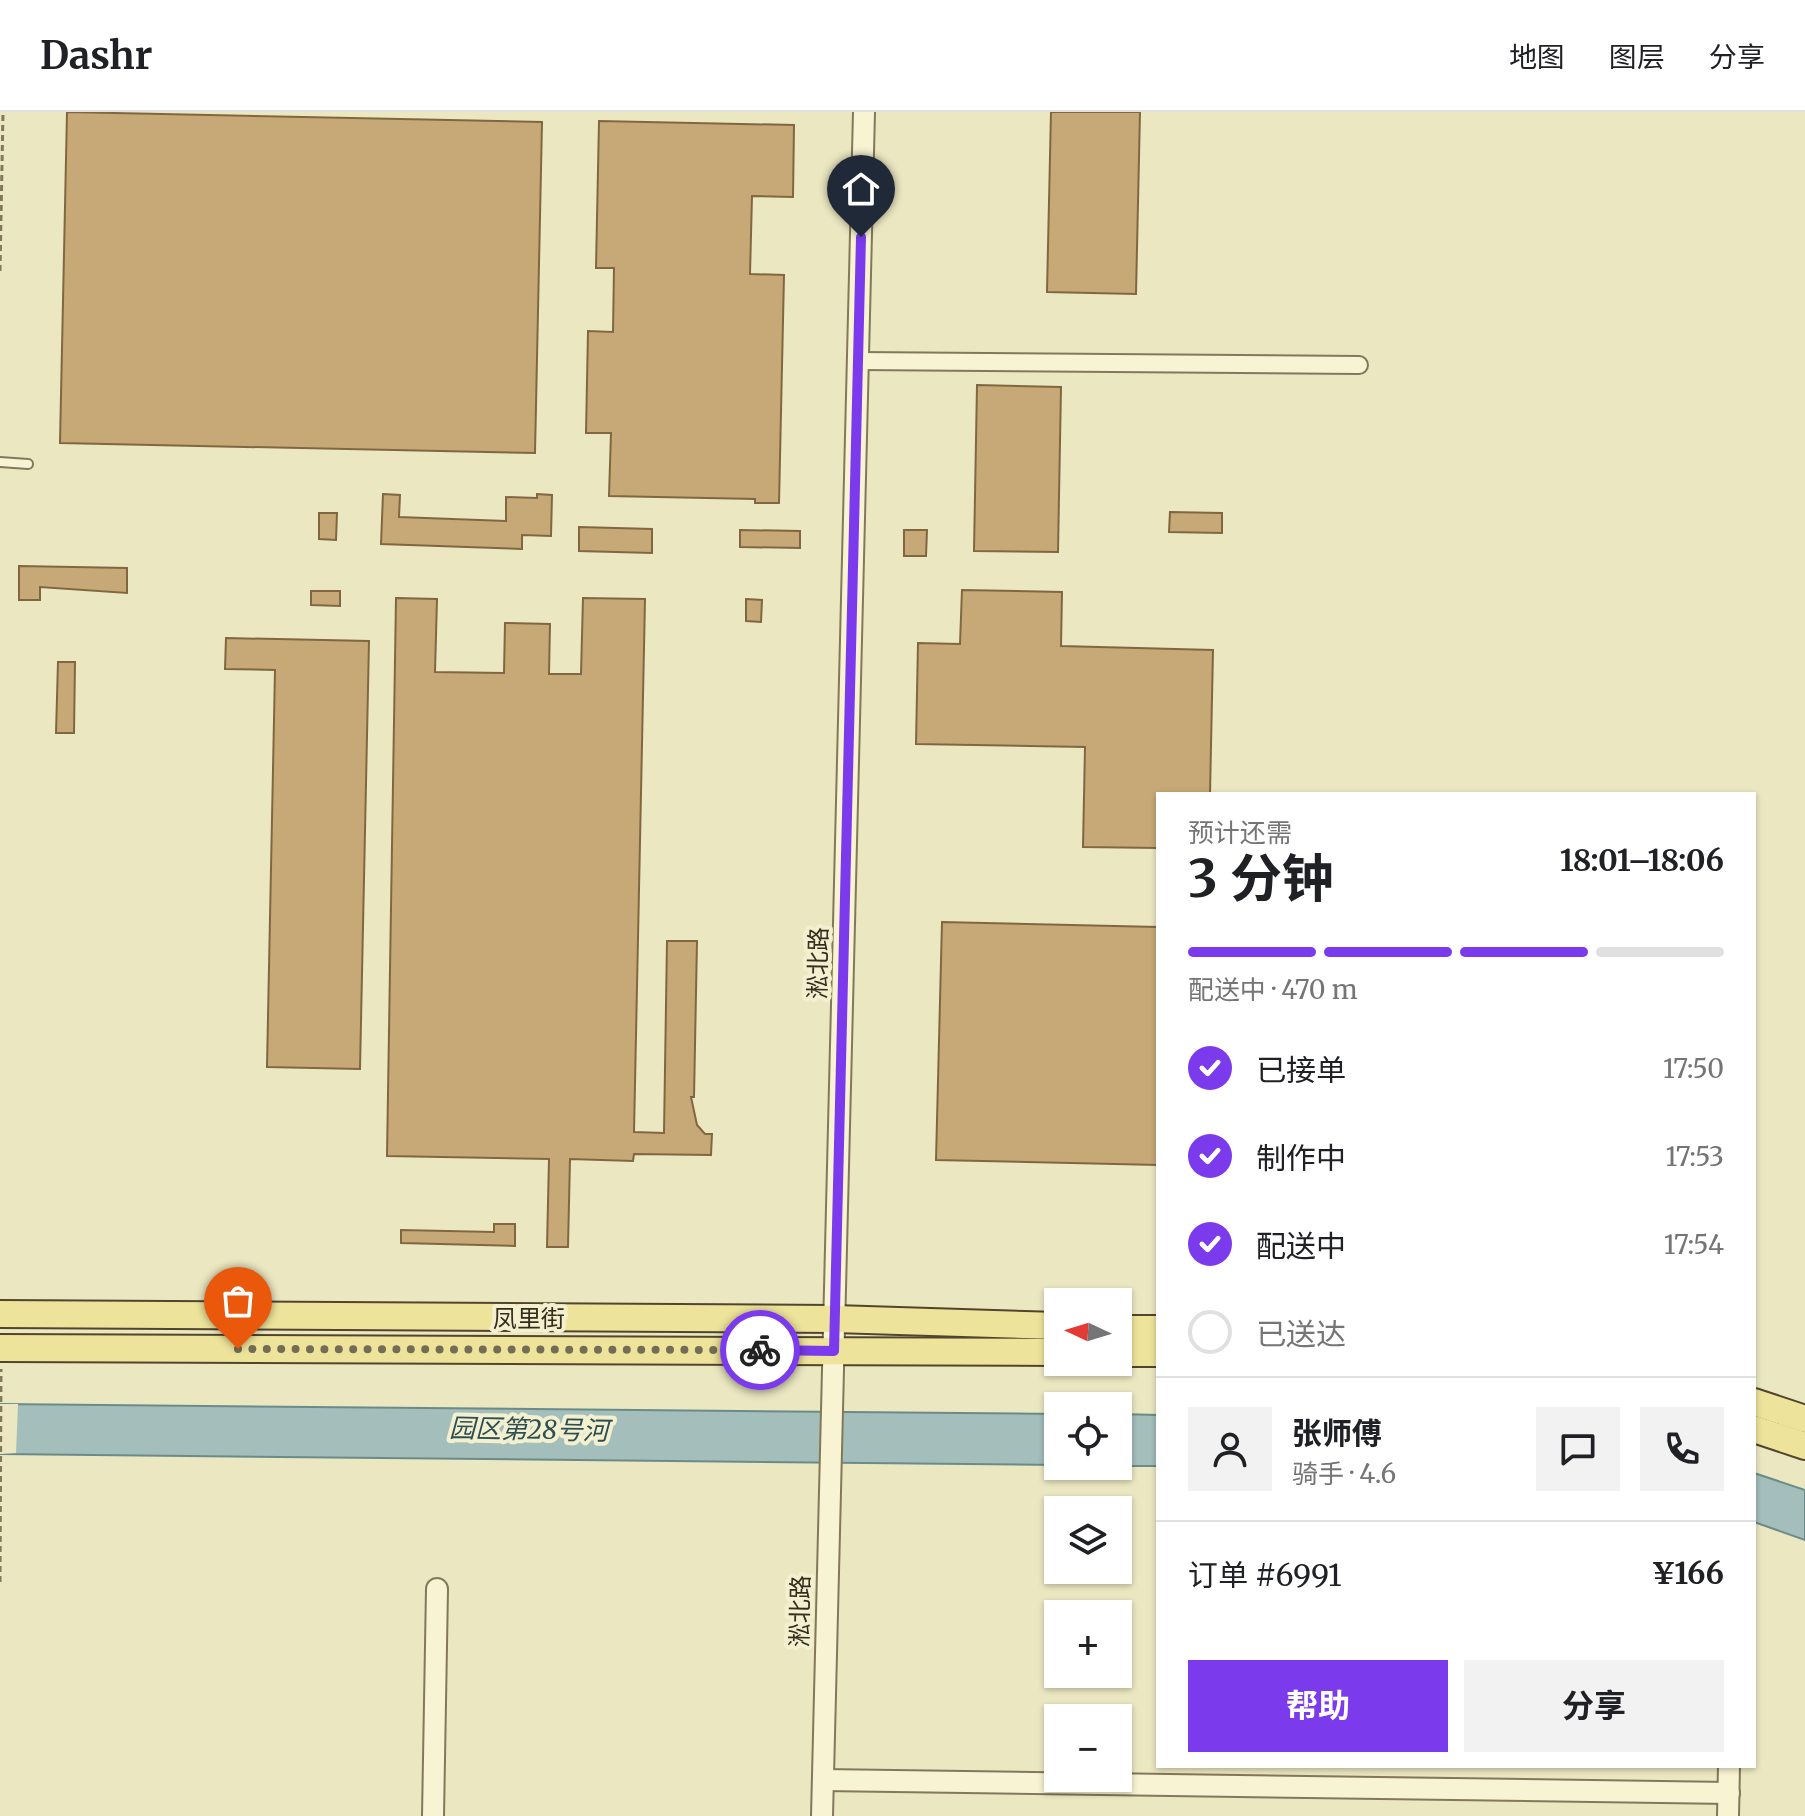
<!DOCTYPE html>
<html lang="zh">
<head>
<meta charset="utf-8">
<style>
	body { margin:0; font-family:Merriweather,"Noto Sans SC",serif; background:#f2f2f2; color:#202124; height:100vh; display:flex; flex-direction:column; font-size:30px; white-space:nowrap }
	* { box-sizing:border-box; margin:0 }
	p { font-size:26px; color:#757577 }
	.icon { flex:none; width:44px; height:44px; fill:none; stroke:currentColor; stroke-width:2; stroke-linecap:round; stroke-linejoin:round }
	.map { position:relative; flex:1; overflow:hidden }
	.panel { position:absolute; left:1156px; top:680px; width:600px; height:976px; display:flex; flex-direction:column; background:#fff; border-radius:0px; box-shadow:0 2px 6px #0004 }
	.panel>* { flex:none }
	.needle { width:52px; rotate:274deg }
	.fabs { position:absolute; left:1044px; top:1176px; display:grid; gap:16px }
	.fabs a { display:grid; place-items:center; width:88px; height:88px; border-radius:0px; background:#fff; box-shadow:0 2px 6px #0004; font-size:40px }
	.pin { position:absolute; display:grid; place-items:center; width:68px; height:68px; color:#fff; margin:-82px -34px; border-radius:50% 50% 50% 0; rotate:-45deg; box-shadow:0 0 8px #0007 }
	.pin .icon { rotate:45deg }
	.courier { position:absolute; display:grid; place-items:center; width:80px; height:80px; margin:-40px; border:6px solid #7c3aed; border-radius:50%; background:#fff; color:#222; box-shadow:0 2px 10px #0007 }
	.overview em { font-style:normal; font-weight:700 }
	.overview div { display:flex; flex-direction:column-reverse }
	.overview { display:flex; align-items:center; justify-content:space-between; height:136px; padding:0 32px }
	h1 { font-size:52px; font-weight:700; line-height:60px }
	.bar { display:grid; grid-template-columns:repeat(4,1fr); gap:12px 8px; align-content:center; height:96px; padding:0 32px }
	.bar i { height:10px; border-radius:6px; background:#e0e0e0 }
	.bar .selected { background:#7c3aed }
	.bar p { grid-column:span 4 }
	.line { display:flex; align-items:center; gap:20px; padding:0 32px; border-top:2px solid #e0e0e0 }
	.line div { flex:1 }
	.round { display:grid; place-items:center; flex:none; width:84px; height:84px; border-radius:0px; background:#f2f2f2 }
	ol { padding:0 32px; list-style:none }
	li { display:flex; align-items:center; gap:24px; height:88px }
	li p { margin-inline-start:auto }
	li .icon { padding:8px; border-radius:50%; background:#7c3aed; color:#fff; stroke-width:4 }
	li:last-child { color:#757577 }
	li i { width:44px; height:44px; border:4px solid #e0e0e0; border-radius:50% }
	.action { display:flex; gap:16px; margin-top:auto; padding:16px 32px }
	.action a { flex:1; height:92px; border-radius:0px; background:#7c3aed; color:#fff; font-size:32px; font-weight:700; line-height:92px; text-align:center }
	.action a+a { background:#f2f2f2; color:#202124 }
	header { display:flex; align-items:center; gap:48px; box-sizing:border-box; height:112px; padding:0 40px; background:#fff; border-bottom:2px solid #e0e0e0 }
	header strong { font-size:38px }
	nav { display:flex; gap:44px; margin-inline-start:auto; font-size:28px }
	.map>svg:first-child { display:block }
	.water { fill:#a3bebb; stroke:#6b8b89; stroke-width:2 }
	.pier { fill:#ebe7c1 }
	.building { fill:#c7a978; stroke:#816741; stroke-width:2 }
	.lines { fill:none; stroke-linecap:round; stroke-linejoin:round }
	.service-casing { stroke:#837859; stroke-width:12 }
	.minor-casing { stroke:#837859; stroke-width:20 }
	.tertiary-casing { stroke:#837859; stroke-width:24 }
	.primary-casing { stroke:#51452e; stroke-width:30 }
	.path { stroke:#837859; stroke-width:3; stroke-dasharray:6 4; stroke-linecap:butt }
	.service { stroke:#f7f3d3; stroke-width:8 }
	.minor { stroke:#f7f3d3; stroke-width:16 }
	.tertiary { stroke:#f7f3d3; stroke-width:20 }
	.primary { stroke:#ede39a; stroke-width:26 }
	.done { stroke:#746d56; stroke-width:8; stroke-dasharray:0 14.4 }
	.route { stroke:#7c3aed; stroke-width:10 }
	.labels { text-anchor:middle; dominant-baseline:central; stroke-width:8; stroke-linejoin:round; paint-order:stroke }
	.street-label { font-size:24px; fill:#342c1d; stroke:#f3f0d0 }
	.water-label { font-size:26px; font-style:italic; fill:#2d4e53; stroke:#f3f0d0 }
</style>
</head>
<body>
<header>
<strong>Dashr</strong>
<nav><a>地图</a><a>图层</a><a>分享</a></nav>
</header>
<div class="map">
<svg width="1805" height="1704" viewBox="0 0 1805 1704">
	<rect width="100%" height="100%" fill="#ebe7c1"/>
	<g class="water">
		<polygon points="0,1292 1058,1302 1058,1353 0,1342"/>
		<polygon points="1118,1302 1158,1303 1158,1354 1118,1354"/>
		<polygon points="1754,1361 1805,1378 1805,1428 1754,1410"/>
	</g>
	<polygon class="pier" points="0,1292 18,1292 16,1341 0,1342"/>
	<g class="building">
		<polygon points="67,0 542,10 535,341 60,331"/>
		<polygon points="1051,0 1140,0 1136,182 1047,180"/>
		<polygon points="599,9 794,13 793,85 752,84 750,162 784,163 779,391 755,391 755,387 609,384 611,321 586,321 588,219 613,220 614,156 596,156"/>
		<polygon points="977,273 1061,275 1058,440 974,439"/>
		<polygon points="383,382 400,383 399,405 506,409 506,385 537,386 537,382 552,383 551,424 522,423 522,437 381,432"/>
		<polygon points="1170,400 1222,401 1222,421 1169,420"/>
		<polygon points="319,401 337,401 336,428 319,427"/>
		<polygon points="579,415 652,417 652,441 579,439"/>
		<polygon points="740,418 800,419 800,436 740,435"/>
		<polygon points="904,418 927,418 926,444 904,444"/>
		<polygon points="19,454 127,456 127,481 40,475 40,488 19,488"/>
		<polygon points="962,478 1062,480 1061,534 1213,538 1210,682 1158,682 1158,736 1083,735 1085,635 916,632 918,531 960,532"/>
		<polygon points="311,479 340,479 340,494 311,493"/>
		<polygon points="396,486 437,487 435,560 504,561 505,511 550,512 549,562 581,562 583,486 645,487 634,1020 664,1021 667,829 697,829 694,985 691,985 697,1013 705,1022 712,1022 711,1043 634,1042 633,1049 570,1047 568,1135 547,1135 549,1047 387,1044"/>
		<polygon points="746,487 762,488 761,510 746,509"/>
		<polygon points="226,526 369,529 360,957 267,955 275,558 225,557"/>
		<polygon points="58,550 75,550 74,621 56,621"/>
		<polygon points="942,810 1158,815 1158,1053 936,1048"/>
		<polygon points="494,1112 515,1112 515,1134 401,1131 401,1118 494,1120"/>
	</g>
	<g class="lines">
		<defs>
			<polyline id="service" points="0,350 28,352"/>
			<polyline id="minor" points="858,249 1359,253"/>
			<g id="tertiary">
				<polyline points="823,1668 1729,1681"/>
				<polyline points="433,1704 437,1477"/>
				<polyline points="822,1704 864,0"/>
				<polyline points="1728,1704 1729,1654"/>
			</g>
			<g id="primary">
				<polyline points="0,1202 835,1207 1058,1214"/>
				<polyline points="1118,1217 1158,1217"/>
				<polyline points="0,1236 1058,1240"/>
				<polyline points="1118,1241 1158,1241"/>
				<polyline points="1754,1290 1805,1307"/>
				<polyline points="1754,1317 1805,1334"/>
			</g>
		</defs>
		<use href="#service" class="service-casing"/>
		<use href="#minor" class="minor-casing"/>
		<use href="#tertiary" class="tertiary-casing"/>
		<use href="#primary" class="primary-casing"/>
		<g class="path">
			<polyline points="0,159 3,0"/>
			<polyline points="0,1470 1,1257"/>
		</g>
		<use href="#service" class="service"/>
		<use href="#minor" class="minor"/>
		<use href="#tertiary" class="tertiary"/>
		<use href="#primary" class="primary"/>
	</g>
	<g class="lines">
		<polyline class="done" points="238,1237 760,1238"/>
		<polyline class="route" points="760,1238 834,1239 861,125"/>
	</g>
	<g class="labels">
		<g class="street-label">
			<text transform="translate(818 851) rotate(-89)">淞北路</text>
			<text x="529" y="1206">凤里街</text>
			<text transform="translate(800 1499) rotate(-89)">淞北路</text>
		</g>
		<g class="water-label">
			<text transform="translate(529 1317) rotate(1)">园区第28号河</text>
		</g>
	</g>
</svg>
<div class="fabs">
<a><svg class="needle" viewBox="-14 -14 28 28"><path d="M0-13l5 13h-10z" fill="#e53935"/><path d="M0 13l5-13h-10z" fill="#757577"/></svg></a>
<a><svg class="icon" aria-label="locate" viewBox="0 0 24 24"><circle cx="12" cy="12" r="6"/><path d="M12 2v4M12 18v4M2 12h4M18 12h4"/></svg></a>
<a><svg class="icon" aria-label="layers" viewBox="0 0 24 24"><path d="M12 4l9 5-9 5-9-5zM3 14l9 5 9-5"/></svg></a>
<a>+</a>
<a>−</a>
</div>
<div class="pin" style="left:238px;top:1237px;background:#ea580c"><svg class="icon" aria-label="bag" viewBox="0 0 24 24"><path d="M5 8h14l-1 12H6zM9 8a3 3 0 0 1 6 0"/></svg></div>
<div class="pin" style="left:861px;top:125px;background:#1f2937"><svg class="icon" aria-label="home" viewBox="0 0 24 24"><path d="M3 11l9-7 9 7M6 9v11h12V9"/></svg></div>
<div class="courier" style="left:760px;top:1238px"><svg class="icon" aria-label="bike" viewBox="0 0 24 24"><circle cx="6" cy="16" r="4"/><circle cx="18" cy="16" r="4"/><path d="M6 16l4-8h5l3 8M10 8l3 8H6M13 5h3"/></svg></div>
<section class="panel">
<div class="overview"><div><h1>3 分钟</h1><p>预计还需</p></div><em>18:01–18:06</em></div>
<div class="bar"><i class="selected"></i><i class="selected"></i><i class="selected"></i><i></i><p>配送中 · 470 m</p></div>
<ol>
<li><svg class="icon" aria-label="check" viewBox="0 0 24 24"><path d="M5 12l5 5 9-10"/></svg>已接单<p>17:50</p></li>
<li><svg class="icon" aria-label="check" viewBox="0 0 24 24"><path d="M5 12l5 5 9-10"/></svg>制作中<p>17:53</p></li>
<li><svg class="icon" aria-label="check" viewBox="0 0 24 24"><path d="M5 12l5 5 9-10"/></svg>配送中<p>17:54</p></li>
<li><i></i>已送达</li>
</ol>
<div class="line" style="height:144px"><a class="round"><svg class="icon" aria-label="person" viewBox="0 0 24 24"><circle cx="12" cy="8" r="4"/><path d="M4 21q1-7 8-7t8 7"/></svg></a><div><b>张师傅</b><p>骑手 · 4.6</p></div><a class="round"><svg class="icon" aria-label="chat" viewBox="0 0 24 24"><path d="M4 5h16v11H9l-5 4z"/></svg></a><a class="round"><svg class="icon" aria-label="phone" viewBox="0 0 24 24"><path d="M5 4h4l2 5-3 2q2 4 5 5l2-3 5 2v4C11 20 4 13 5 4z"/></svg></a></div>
<div class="line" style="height:104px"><div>订单 #6991</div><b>¥166</b></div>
<div class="action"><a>帮助</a><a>分享</a></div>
</section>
</div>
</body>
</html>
